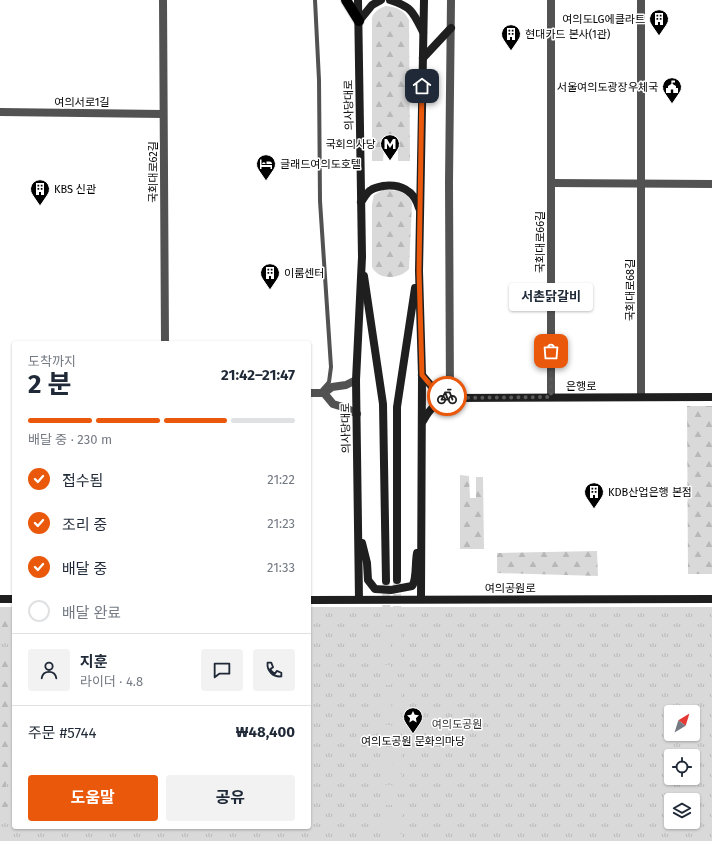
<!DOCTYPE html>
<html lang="ko">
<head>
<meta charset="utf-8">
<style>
	body { margin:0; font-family:"Fira Sans","Noto Sans KR",sans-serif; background:#f2f2f3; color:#1f2937; height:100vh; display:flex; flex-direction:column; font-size:15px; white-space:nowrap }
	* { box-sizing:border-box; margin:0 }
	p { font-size:13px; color:#747a83 }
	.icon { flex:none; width:22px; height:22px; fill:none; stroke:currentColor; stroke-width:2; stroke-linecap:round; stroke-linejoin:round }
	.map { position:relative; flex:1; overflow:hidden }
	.drawer { position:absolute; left:12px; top:341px; width:299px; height:488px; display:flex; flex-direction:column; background:#fff; border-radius:4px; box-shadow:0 1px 3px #0004 }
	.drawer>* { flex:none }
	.needle { width:26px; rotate:38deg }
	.buttons { position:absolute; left:664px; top:705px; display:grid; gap:8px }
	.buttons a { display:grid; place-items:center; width:36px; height:36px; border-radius:4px; background:#fff; box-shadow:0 1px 3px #0004; font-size:20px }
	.pin { position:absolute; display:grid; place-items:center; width:34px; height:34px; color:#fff; margin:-17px; border-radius:8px; box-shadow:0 2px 6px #0006 }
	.courier { position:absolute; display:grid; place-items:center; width:40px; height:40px; margin:-20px; border:3px solid #ea580c; border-radius:50%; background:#fff; color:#222; box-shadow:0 1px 5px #0007 }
	.bubble { position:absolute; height:28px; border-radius:4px; background:#fff; box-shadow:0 1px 3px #0004; font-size:13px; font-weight:700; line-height:28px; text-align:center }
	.summary em { font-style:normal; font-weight:700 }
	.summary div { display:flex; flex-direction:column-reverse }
	.summary { display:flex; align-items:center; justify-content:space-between; height:68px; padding:0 16px }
	h1 { font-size:26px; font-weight:700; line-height:30px }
	.bar { display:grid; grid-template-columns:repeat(4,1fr); gap:6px 4px; align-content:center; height:48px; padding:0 16px }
	.bar i { height:5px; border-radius:3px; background:#e0e1e3 }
	.bar .current { background:#ea580c }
	.bar p { grid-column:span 4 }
	.line { display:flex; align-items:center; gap:10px; padding:0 16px; border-top:1px solid #e0e1e3 }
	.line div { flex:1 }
	.round { display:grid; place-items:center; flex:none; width:42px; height:42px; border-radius:4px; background:#f2f2f3 }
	ol { padding:0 16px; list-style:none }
	li { display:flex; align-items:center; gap:12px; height:44px }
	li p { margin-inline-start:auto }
	li .icon { padding:4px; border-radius:50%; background:#ea580c; color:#fff; stroke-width:4 }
	li:last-child { color:#747a83 }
	li i { width:22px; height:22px; border:2px solid #e0e1e3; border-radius:50% }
	.cta { display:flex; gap:8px; margin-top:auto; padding:8px 16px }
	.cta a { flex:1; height:46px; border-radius:4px; background:#ea580c; color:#fff; font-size:16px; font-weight:700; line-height:46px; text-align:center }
	.cta a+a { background:#f2f2f3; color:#1f2937 }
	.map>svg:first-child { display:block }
	.grass { fill:url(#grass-tufts); fill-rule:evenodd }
	.forest { fill:url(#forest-firs) }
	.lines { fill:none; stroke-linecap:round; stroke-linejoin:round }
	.secondary-tunnel { stroke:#d9d9d9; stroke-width:8; stroke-dasharray:8 4; stroke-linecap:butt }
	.primary-casing { stroke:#dbdbdb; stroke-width:12 }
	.lane { stroke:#525252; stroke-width:4 }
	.street { stroke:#525252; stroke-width:8 }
	.secondary { stroke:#1f1f1f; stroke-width:8 }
	.primary { stroke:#000; stroke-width:10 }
	.done { stroke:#595959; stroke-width:4; stroke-dasharray:0 7.2 }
	.route { stroke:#ea580c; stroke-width:5 }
	.labels { text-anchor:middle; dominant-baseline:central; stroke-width:3; stroke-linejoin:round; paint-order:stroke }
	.poi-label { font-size:11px; fill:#000; stroke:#fff; text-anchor:start }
	.street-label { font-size:11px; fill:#000; stroke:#fff }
	.park-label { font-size:11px; fill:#303030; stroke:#fff }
</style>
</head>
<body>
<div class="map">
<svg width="712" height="841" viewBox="0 0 712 841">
	<defs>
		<pattern id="grass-tufts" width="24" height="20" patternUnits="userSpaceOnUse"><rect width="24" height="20" fill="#d9d9d9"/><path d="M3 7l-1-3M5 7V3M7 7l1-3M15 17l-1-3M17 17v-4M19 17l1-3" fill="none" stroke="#b8b8b8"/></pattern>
		<pattern id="forest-firs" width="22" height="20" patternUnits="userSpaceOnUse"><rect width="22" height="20" fill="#d9d9d9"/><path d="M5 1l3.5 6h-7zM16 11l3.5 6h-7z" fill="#b8b8b8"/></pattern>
	</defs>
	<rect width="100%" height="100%" fill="#fff"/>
	<path class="grass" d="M0,607H14V827H309V607H712V841H0ZM671,712H693V734H671ZM671,756H693V778H671ZM671,800H693V822H671Z"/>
	<g class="forest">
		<path d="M386,6C397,7 404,10 409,20L410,161H398V149H384L383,161H372V18C374,11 380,8 386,6Z"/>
		<path d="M383,190C397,190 406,190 412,203L409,269C400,279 379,281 372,267V204L374,195Z"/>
		<polygon points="687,406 712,406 712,574 688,574"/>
		<polygon points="460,475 469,476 470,498 476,498 476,477 483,477 484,549 460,549"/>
		<polygon points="597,551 598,576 497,573 497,553"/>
		<polygon points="14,613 14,641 0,641 0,614"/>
		<polygon points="14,652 14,781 6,783 8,821 0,821 0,653"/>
	</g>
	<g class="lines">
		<g class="secondary-tunnel">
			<polyline points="386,581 389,841"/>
			<polyline points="397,582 398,841"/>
		</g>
		<defs>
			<polyline id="primary" points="346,0 359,21"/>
		</defs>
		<use href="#primary" class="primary-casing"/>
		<polyline class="lane" points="315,0 319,80 320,201 331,367 329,382 321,391"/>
		<g class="street">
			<polyline points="163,0 165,343"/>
			<polyline points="641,0 641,397"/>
			<polyline points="0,112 163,114"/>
			<polyline points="551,183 712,184"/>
			<polyline points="309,393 324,393 332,387 346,385 356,380"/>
			<polyline points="324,393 333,404 346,408 357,414"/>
			<polyline points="551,397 551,0"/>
			<polyline points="450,398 449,182 451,0"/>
		</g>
		<g class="secondary">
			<polyline points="358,0 362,257 356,380 359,599"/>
			<path d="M390,0C412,7 413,12 423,32"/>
			<polyline points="359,21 372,5 381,0"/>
			<polyline points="423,58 451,28"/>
			<path d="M361,202C364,198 367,192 371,190C374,188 379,187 383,186C400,184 414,190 419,208"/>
			<polyline points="364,276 383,404 386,581"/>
			<polyline points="422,375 433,388 450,398"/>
			<path d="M423,421C431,407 435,404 450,398L712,397"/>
			<path d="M362,543L367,563L368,580L375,589L391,590L412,586C417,580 415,562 417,553"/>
			<polyline points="397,580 397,407 415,288"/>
			<polyline points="0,599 14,599"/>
			<polyline points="421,599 422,375 419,271 424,0"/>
			<polyline points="309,600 712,599"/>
		</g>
		<use href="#primary" class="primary"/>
	</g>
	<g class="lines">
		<polyline class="done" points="447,396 450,398 551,397 551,351"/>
		<polyline class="route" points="422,86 419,271 422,375 433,388 447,396"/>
	</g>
	<defs>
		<symbol id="building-pin" viewBox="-11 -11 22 30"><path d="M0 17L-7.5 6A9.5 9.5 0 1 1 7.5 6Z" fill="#000" stroke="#fff"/><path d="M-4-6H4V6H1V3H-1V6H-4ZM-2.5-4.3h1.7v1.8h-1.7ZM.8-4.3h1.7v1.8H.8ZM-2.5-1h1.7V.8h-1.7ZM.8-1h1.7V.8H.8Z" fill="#fff"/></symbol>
		<symbol id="civic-pin" viewBox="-11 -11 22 30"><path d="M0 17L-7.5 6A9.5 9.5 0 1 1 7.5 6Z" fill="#000" stroke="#fff"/><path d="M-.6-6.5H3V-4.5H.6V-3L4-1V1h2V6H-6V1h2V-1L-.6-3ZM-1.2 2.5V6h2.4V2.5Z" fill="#fff"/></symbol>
		<symbol id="metro-pin" viewBox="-11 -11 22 30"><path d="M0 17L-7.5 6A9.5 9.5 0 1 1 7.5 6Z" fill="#000" stroke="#fff"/><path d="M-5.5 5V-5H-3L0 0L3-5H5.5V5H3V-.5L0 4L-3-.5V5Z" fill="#fff"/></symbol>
		<symbol id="hotel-pin" viewBox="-11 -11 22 30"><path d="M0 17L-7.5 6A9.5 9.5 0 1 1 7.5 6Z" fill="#000" stroke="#fff"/><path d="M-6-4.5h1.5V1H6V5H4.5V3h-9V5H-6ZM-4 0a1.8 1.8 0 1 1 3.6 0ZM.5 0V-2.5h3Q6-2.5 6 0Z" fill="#fff"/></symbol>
		<symbol id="sight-pin" viewBox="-11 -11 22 30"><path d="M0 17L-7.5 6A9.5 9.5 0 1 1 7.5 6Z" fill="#000" stroke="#fff"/><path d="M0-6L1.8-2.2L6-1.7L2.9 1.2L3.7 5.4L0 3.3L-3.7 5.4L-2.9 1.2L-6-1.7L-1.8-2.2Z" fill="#fff"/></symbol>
	</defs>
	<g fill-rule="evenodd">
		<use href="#building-pin" x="648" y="8" width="22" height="30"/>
		<use href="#building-pin" x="500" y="23" width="22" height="30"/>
		<use href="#civic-pin" x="661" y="76" width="22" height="30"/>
		<use href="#metro-pin" x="379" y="133" width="22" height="30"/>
		<use href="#hotel-pin" x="255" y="153" width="22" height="30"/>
		<use href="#building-pin" x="29" y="178" width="22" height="30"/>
		<use href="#building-pin" x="259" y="262" width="22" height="30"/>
		<use href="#building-pin" x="583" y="481" width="22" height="30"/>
		<use href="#sight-pin" x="402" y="706" width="22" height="30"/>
	</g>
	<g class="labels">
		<g class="poi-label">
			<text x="645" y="19" text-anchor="end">여의도LG에클라트</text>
			<text x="525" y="34">현대카드 본사(1관)</text>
			<text x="658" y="87" text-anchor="end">서울여의도광장우체국</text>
			<text x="376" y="144" text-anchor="end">국회의사당</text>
			<text x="280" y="164">글래드여의도호텔</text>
			<text x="54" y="189">KBS 신관</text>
			<text x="284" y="273">이룸센터</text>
			<text x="608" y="492">KDB산업은행 본점</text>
			<text x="413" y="741" text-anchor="middle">여의도공원 문화의마당</text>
		</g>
		<g class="street-label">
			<text x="82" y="102">여의서로1길</text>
			<text transform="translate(349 105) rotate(-91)">의사당대로</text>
			<text transform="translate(153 172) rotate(-90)">국회대로62길</text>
			<text transform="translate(540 242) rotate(-90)">국회대로66길</text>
			<text transform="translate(630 290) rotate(-90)">국회대로68길</text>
			<text x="581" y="386">은행로</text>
			<text transform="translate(346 428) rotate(-91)">의사당대로</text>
			<text x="510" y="588">여의공원로</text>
		</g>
		<g class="park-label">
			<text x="457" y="724">여의도공원</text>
		</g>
	</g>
</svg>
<div class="buttons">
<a><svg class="needle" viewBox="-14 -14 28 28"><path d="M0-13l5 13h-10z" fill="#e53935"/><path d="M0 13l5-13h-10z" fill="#747a83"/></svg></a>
<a><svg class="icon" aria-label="locate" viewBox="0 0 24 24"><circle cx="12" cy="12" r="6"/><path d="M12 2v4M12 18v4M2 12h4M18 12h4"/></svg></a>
<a><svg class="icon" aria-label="layers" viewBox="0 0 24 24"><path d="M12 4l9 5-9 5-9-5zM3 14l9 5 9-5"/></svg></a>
</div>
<div class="pin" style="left:551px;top:351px;background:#ea580c"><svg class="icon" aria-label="bag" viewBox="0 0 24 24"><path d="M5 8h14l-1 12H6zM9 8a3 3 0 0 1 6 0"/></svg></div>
<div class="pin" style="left:422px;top:86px;background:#1f2937"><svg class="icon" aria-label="home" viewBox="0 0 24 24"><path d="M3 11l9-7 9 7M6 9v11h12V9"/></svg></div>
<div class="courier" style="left:447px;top:396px"><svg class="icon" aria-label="bike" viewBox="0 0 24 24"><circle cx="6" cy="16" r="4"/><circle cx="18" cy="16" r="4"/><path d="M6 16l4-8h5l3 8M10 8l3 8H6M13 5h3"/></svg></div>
<div class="bubble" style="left:509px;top:283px;width:84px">서촌닭갈비</div>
<section class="drawer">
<div class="summary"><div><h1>2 분</h1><p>도착까지</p></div><em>21:42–21:47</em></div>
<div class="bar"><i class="current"></i><i class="current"></i><i class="current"></i><i></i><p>배달 중 · 230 m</p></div>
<ol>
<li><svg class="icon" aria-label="check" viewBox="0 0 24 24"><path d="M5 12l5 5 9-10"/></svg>접수됨<p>21:22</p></li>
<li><svg class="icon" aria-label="check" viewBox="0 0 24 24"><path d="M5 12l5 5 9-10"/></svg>조리 중<p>21:23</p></li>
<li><svg class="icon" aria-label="check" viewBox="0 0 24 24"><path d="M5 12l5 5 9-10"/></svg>배달 중<p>21:33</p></li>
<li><i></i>배달 완료</li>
</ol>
<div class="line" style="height:72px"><a class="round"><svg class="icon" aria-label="person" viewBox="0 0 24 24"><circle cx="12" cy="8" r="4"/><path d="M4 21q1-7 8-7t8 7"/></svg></a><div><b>지훈</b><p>라이더 · 4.8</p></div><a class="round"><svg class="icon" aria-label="chat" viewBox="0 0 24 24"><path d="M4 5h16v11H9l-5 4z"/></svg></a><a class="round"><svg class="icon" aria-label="phone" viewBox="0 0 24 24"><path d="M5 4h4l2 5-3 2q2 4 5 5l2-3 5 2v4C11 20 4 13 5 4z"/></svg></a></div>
<div class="line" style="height:52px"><div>주문 #5744</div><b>₩48,400</b></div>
<div class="cta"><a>도움말</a><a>공유</a></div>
</section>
</div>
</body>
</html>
